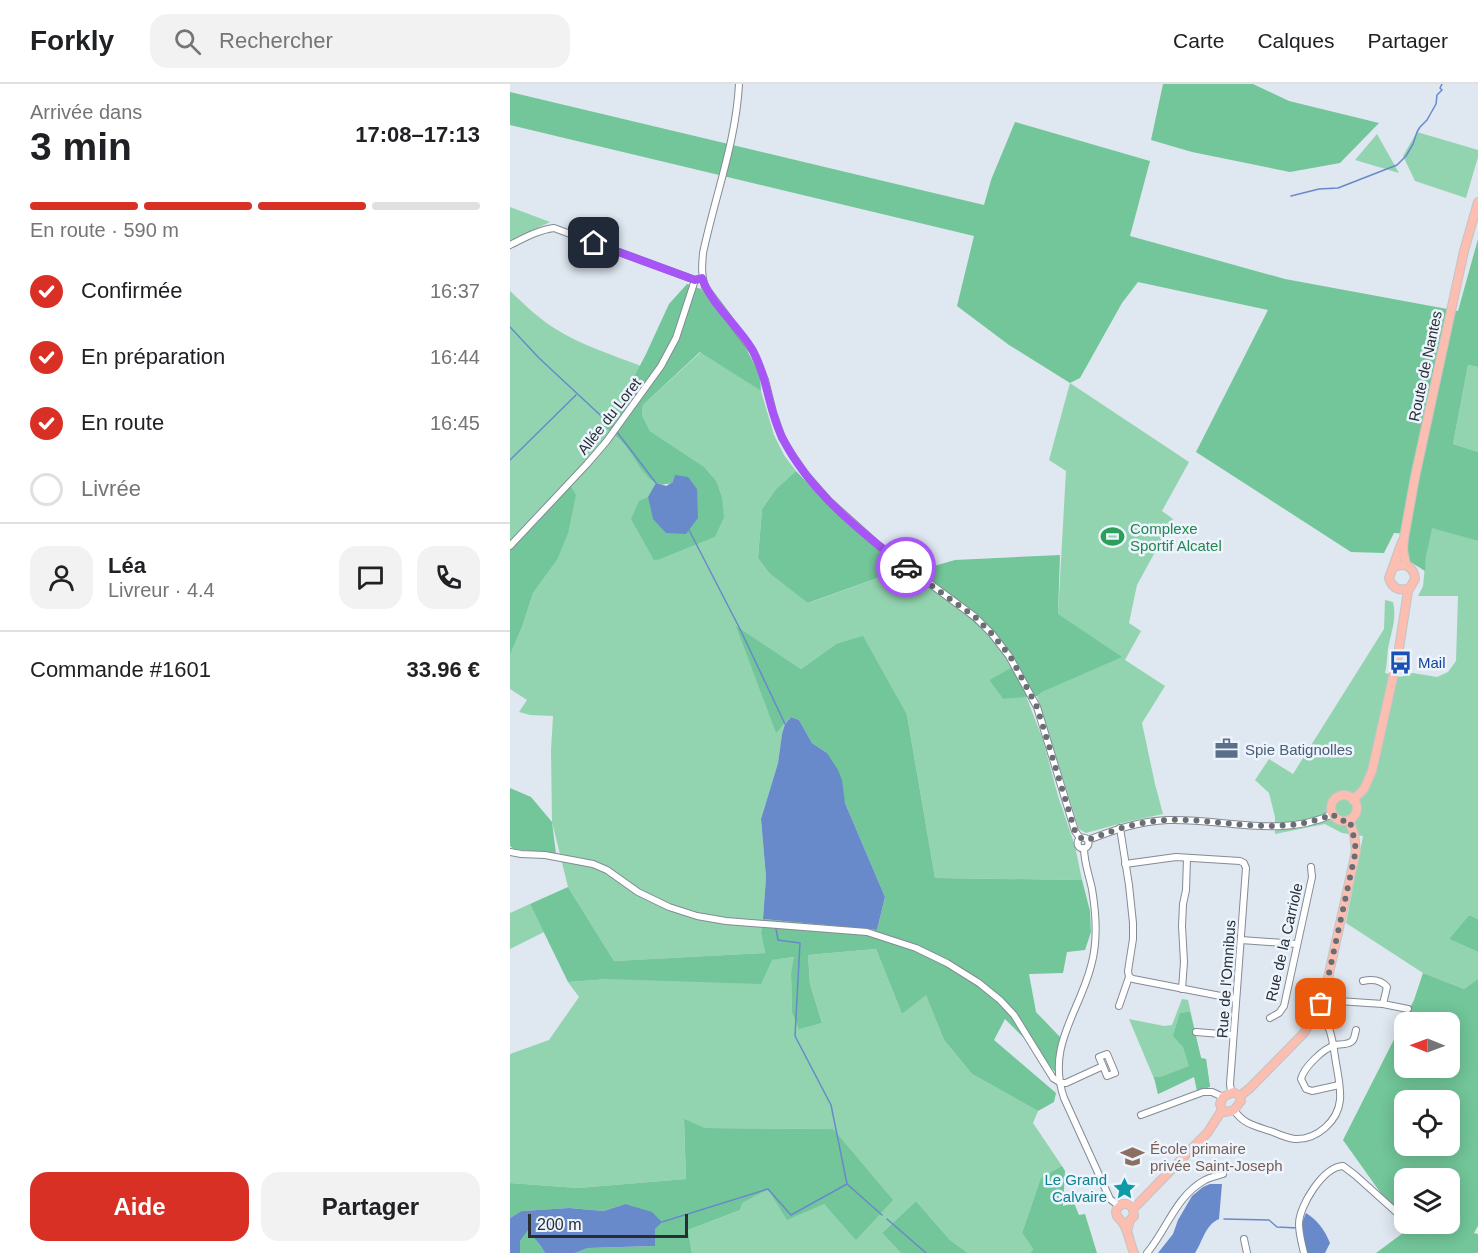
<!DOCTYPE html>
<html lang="fr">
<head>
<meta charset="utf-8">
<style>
	body { margin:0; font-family:Arial,sans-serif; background:#f2f2f2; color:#202124; height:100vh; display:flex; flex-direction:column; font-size:22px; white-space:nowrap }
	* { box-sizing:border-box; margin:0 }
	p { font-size:20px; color:#757577 }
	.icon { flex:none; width:33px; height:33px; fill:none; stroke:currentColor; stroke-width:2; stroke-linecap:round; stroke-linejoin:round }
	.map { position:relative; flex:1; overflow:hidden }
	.side { display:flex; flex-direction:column; background:#fff; width:510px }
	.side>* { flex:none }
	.needle { width:39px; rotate:271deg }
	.tools { position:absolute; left:884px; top:928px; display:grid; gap:12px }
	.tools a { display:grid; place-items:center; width:66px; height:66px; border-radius:12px; background:#fff; box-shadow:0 3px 15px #0003; font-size:30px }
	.scale { position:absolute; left:18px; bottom:15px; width:160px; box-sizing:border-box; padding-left:6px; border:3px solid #2a2d31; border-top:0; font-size:16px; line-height:21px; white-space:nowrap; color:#2a2d31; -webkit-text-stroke:4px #ecf4fd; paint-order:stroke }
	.pin { position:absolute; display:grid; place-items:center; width:51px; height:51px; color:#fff; margin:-26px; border-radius:12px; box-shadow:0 3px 9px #0006 }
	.courier { position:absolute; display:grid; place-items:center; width:60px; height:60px; margin:-30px; border:4px solid #a855f7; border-radius:50%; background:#fff; color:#222; box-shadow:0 2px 8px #0007 }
	.headline em { font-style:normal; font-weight:700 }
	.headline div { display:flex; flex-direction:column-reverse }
	.headline { display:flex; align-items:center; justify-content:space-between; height:102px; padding:0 30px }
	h1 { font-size:39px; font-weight:700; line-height:45px }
	.bar { display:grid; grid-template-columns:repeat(4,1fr); gap:9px 6px; align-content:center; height:72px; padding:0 30px }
	.bar i { height:8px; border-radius:4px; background:#e0e0e0 }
	.bar .on { background:#d93025 }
	.bar p { grid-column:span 4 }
	.line { display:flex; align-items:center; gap:15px; padding:0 30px; border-top:2px solid #e0e0e0 }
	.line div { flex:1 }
	.round { display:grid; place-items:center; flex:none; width:63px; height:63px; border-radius:18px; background:#f2f2f2 }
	ol { padding:0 30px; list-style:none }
	li { display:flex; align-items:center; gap:18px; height:66px }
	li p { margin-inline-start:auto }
	li .icon { padding:6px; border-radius:50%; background:#d93025; color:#fff; stroke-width:4 }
	li:last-child { color:#757577 }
	li i { width:33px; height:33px; border:3px solid #e0e0e0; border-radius:50% }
	.primary-button { display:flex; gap:12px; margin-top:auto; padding:12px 30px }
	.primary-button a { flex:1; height:69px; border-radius:18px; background:#d93025; color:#fff; font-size:24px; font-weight:700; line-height:69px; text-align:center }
	.primary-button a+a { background:#f2f2f2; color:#202124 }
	header { display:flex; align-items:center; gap:36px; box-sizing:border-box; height:84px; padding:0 30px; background:#fff; border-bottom:2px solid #e0e0e0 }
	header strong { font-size:28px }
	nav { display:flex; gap:33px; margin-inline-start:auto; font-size:21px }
	.search { width:420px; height:54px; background:#f2f2f2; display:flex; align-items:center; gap:15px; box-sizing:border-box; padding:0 21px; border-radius:18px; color:#757577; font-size:22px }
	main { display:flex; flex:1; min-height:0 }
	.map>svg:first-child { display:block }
	.green { fill:#93d4b0 }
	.forest { fill:#72c699; fill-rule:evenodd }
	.water { fill:#688aca }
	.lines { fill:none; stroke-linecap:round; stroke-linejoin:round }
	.stream { stroke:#688aca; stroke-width:1.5 }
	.minor-casing { stroke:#848b94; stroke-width:8 }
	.major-casing { stroke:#c3c4c5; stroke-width:10 }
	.minor { stroke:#fff; stroke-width:6 }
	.major { stroke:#fbbeb0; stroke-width:8 }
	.done { stroke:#696e74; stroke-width:6; stroke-dasharray:0 10.8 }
	.route { stroke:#a855f7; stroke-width:8 }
	.labels { text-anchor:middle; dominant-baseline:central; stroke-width:5; stroke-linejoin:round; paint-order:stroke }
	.street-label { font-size:15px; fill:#2a2d31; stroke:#ecf4fd }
	.leisure-label { font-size:15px; fill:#27864d; stroke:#ecf4fd; text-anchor:start }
	.transit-label { font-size:15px; fill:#164399; stroke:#ecf4fd; text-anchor:start }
	.service-label { font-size:15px; fill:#4e5e75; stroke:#ecf4fd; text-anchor:start }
	.education-label { font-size:15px; fill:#785e54; stroke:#ecf4fd; text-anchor:start }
	.culture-label { font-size:15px; fill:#0d838f; stroke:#ecf4fd; text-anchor:end }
</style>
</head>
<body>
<header>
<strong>Forkly</strong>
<div class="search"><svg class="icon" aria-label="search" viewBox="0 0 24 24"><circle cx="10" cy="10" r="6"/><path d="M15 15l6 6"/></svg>Rechercher</div>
<nav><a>Carte</a><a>Calques</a><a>Partager</a></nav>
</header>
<main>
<section class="side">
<div class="headline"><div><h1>3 min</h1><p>Arrivée dans</p></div><em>17:08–17:13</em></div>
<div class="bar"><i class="on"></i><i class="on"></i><i class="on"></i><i></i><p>En route · 590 m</p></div>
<ol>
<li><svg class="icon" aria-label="check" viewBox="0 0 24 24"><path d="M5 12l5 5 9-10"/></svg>Confirmée<p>16:37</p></li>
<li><svg class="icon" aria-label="check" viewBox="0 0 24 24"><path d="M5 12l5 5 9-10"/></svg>En préparation<p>16:44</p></li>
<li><svg class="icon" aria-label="check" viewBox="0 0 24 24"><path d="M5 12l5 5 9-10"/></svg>En route<p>16:45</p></li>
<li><i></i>Livrée</li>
</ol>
<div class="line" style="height:108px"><a class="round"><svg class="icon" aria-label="person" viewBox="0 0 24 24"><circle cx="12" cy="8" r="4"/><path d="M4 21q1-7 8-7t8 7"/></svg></a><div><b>Léa</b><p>Livreur · 4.4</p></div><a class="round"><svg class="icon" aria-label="chat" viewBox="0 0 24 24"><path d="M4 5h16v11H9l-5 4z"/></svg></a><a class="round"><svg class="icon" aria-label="phone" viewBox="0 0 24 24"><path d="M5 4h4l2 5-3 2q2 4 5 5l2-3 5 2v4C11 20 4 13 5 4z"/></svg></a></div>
<div class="line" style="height:78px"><div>Commande #1601</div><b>33.96 €</b></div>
<div class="primary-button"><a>Aide</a><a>Partager</a></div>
</section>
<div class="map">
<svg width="968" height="1169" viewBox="0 0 968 1169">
	<rect width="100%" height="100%" fill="#dfe7f0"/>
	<g class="green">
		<polygon points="907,48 968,66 968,73 956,114 905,97 893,72"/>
		<polygon points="867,50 889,89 845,76"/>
		<polygon points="0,123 40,138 0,157"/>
		<path d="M0,207C14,220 28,234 44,244C69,260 102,271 131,282L110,320L93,342L116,361L136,391L156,402L151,475L205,453L193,382L140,347L132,331L133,321L191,268L251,307L264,351L274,371L286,387L266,405L252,425L248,474L259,489L299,519L392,485L443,520L481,554L503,584L479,596L493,615L516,612L533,656L548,712L565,762L572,796L425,794L397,631L326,560L291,585L227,543L266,648L275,640L272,650L268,679L251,735L256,793L253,835L251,849L255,869L104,877L58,803L42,738L41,666L43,632L20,631L9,628L17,616L0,605V571L12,543L23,509L47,476L0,456Z"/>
		<polygon points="958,281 968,283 968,368 943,360"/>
		<polygon points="560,299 679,378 652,427 663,435 627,501 619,539 631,547 615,576 655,602 632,639 645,700 653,730 616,738 576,749 569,745 527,612 534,607 548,530 556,387 539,376"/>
		<path d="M921,443L968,457V835L959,831L939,855L968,868V895L954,905L913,889L836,839L853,752L832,749L815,740L765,750V733L759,709L745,696L759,675L783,690L874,545L875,516L883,518C887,535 881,548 878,565C877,573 877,581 875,589L890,593L903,589L927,593L938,588L946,577L948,512H908L913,502L916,473Z"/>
		<polygon points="20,820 34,848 0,865 0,829"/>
		<polygon points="366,865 392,930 416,910 434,956 462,990 528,1027 523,1039 552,1082 531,1095 512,1149 523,1165 520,1169 458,1169 440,1156 406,1117 372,1149 391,1169 182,1169 178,1146 230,1126 231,1119 258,1105 314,1120 347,1155 323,1045 195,1044 174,1036 176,1095 68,1104 0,1099 0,970 39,956 69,913 58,898 99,895 285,873 281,889 282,929 289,944 312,939 300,900 298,871"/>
		<polygon points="672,915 678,916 691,974 696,975 700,1003 684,993 648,1010 645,997 619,935 654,942 662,941"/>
	</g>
	<g class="forest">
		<polygon points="653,0 743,0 779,17 869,39 830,79 780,88 682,68 641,56"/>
		<polygon points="0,8 474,121 481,96 505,38 640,77 620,152 775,195 948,227 968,155 968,283 958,281 943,360 968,368 968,457 922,444 916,473 915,487 899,477 897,464 898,450 884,449 874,469 841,468 686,368 758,226 628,198 612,219 570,294 560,299 499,261 447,222 464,152 0,41"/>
		<path d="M177,200L191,205L221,240L238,268L250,292L251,307L190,268L133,321L132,331L140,347L193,382L206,397L212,414L214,433L205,453L151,475L144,476L121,435L129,417L138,413L143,435L164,398C138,409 128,376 115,361C109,354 100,348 93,342L110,320L136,270L159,220Z"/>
		<polygon points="286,387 320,423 392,485 298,519 259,489 248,474 252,425 266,405"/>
		<polygon points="57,397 66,411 58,449 47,476 23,509 12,543 0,571 0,456"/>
		<polygon points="550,471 548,530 612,573 534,607 527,612 493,615 479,596 503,583 481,554 443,520 406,495 410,486 445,476"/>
		<polygon points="226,542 291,585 326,560 353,552 397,631 425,794 572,796 580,827 581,848 575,866 557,868 553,889 519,890 526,928 550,953 546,989 523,963 495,935 484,956 546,1009 544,1018 528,1027 462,990 434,956 416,911 392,930 366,865 298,871 300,900 312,939 289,945 282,929 281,889 284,873 262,876 251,900 99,895 58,898 20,820 58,803 104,877 255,869 251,849 253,835 367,846 375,813 335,719 317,669 302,659 289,636 281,633 266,649"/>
		<polygon points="0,704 21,713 42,738 46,770 4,765 0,762"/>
		<polygon points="959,831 968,835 968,868 939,855"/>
		<path d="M913,889L954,905L968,895V1142L964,1149L968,1150V1169H866L897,1146L833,1056L904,916ZM894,939H939V984H894ZM894,1017H939V1062H894ZM894,1095H939V1140H894Z"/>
		<polygon points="680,928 691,974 696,975 700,1003 687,1007 684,993 648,1010 644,993 651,993 679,982 673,963 663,952 670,929"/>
		<polygon points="174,1035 195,1044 323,1045 383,1116 346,1156 314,1120 277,1136 258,1105 232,1119 230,1126 178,1146 182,1169 65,1169 78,1164 145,1162 145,1145 115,1120 94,1127 59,1124 13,1127 0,1134 0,1099 68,1104 176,1095"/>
		<polygon points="552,1082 555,1087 553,1122 564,1119 569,1131 575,1130 587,1169 520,1169 523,1165 512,1149 531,1094"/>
		<polygon points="406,1117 440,1156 458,1169 391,1169 372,1149"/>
		<polygon points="18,1145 30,1161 35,1169 10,1169 10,1157"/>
	</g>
	<g class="water">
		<polygon points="165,391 178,393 187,405 188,434 176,450 156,449 143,435 138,413 146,399 156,402 163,398"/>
		<polygon points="281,633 289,636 302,659 317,669 328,686 332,696 335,719 375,813 367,846 253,835 256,793 251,735 268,679 272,650 275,640"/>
		<path d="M700,1100H712L709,1135C695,1141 693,1157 685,1169H648L663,1150L668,1136L682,1112L693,1103Z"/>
		<polygon points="115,1120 142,1128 152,1138 145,1145 145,1162 78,1164 65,1169 35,1169 30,1161 18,1146 10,1157 10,1169 0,1169 0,1134 12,1127 59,1124 94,1127"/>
		<path d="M796,1129C808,1137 814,1145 820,1159L815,1169H796L792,1139Z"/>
	</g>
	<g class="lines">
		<g class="stream">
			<polyline points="781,112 809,105 828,104 887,81 896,72 903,60 907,48 910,43 917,36 926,20 927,11 932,6 930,4 932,0"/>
			<polyline points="0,243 29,274 103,343"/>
			<polyline points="107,348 146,399"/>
			<polyline points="0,376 66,311"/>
			<polyline points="179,446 230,545 275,640"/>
			<polyline points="266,845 268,856 290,859 285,952 321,1021 337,1100 372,1131"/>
			<polyline points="377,1135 416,1169"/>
			<polyline points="714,1135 759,1136 767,1143 788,1144"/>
			<polyline points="152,1138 258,1105 281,1131 337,1100"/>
		</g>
		<defs>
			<g id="minor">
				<path d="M229,0C226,58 205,112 193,169C192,181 191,191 195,203L243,267L255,296L263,328L272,354L283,372L297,392L319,417L368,461L465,533L482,550L499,572L527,623L565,747L570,754"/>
				<path d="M0,161C14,154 28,146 44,144L185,196L189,195"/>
				<polyline points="0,462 77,380 96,358 151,282 166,254 185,196"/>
				<circle cx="573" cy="759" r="5.5"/>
				<path d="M578,756C604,746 629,737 658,736C713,734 770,755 823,730"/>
				<path d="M574,764C574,778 579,791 582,805C586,829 588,858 581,882C569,929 536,962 554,1014L600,1115L609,1122"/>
				<polyline points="0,768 11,770 35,771 83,780 97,786 128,808 159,823 187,832 216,837 357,848 406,864 437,879 469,899 490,916 504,931 543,994 551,999"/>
				<polyline points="615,780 666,773 730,777 734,779 736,784 720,1000 721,1008"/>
				<polyline points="731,856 787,860"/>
				<polyline points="619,893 623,895 726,915"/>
				<path d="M853,897C862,895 871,896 877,903L873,920"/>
				<polyline points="672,905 674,878 672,842 673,820 676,806 677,774"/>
				<polyline points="813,916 873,920 898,925"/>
				<polyline points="609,922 619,893 618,887 623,855 623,839 619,801 610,744"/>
				<polyline points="760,934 769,929 774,922 802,793 801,783"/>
				<polyline points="686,948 723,951"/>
				<polyline points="551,999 556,999 593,982 597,992 605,989 597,970 589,973 593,982"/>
				<path d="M829,1001L802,1007L796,1005L791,995C794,983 813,965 825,961C830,960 840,961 843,956C845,953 845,949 846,946"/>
				<path d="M724,1026C734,1041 746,1042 763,1048C770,1051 777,1054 785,1055C807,1056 828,1037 830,1016C831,1004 828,990 826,979C823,961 822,939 807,928"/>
				<polyline points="631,1031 693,1008 702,1008 713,1013"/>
				<polyline points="734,1155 737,1169"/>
				<path d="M637,1169C657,1145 666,1112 695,1096C700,1093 707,1092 713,1090"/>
				<path d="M794,1169C792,1160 789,1150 789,1140C789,1122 813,1083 833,1082L845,1091L894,1135"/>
			</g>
			<g id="major">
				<path d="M892,458L879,494C882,504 890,508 899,504"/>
				<polyline points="896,481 893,466 894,454 905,393 954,167 968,118"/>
				<circle cx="834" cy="724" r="13"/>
				<path d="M843,716L854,705L862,687L888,571L898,507L905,495C904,483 895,478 884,483"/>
				<polyline points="730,1012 740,1004 794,949 811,920 816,903 846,767 844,750 839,736"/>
				<polyline points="712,1026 710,1020 713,1013 723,1008 730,1012"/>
				<polyline points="712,1026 716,1028 724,1026 731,1017 730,1012"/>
				<polyline points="623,1124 628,1120 698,1048 712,1026"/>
				<path d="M623,1124L618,1120H612C609,1123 606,1124 606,1128C606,1134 612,1136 614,1141C619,1149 620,1160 624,1169"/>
				<polyline points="617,1147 620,1136 624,1132 623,1124"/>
			</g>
		</defs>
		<use href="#minor" class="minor-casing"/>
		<use href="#major" class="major-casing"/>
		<use href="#minor" class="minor"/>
		<use href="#major" class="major"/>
	</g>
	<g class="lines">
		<path class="done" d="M396,483L465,533L482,550L500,572L527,623L565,747L570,754H575L578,756C604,746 629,737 658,736C713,734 769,754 823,730C827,736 832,738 839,736L842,744L846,766L816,903L811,920"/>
		<path class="route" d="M84,159L185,196L192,194C202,222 227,240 242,265C258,293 258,327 273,355C299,407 351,448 396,483"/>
	</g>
	<defs>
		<symbol id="stadium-bare" viewBox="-9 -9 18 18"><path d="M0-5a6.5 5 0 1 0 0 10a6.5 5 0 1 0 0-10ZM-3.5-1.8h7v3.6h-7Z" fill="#2e9e5b" stroke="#ecf4fd" stroke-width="2.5" paint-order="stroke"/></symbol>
		<symbol id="bus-bare" viewBox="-9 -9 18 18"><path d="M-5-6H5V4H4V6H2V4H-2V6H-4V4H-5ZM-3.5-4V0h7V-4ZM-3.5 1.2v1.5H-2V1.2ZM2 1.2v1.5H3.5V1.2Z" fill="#1a4fb4" stroke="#ecf4fd" stroke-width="2.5" paint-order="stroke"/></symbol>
		<symbol id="office-bare" viewBox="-9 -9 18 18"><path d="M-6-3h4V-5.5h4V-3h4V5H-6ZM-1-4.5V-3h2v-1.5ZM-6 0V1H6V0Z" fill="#5c6f8a" stroke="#ecf4fd" stroke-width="2.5" paint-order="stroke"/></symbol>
		<symbol id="school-bare" viewBox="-9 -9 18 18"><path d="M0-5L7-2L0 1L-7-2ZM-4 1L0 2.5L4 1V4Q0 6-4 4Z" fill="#8d6e63" stroke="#ecf4fd" stroke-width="2.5" paint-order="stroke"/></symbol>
		<symbol id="sight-bare" viewBox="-9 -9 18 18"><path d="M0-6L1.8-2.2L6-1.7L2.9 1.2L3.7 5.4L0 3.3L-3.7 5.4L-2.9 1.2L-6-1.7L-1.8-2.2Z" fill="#0f9aa8" stroke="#ecf4fd" stroke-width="2.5" paint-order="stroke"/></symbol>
	</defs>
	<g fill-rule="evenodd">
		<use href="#stadium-bare" x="586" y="436" width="33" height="33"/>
		<use href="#bus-bare" x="874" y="562" width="33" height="33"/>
		<use href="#office-bare" x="700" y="648" width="33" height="33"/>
		<use href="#school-bare" x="606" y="1056" width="33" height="33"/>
		<use href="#sight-bare" x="598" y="1088" width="33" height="33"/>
	</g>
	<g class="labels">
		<g class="street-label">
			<text transform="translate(915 282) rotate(-78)">Route de Nantes</text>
			<text transform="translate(99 332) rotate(-52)">Allée du Loret</text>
			<text transform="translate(774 858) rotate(-77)">Rue de la Carriole</text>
			<text transform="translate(716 895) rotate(-86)">Rue de l'Omnibus</text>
		</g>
		<g class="leisure-label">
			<text x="620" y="444">Complexe<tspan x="620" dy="17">Sportif Alcatel</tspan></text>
		</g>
		<g class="transit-label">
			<text x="908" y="578">Mail</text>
		</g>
		<g class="service-label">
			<text x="735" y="665">Spie Batignolles</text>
		</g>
		<g class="education-label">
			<text x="640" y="1064">École primaire<tspan x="640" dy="17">privée Saint-Joseph</tspan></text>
		</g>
		<g class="culture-label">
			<text x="597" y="1095">Le Grand<tspan x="597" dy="17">Calvaire</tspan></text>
		</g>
	</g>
</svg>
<div class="tools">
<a><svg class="needle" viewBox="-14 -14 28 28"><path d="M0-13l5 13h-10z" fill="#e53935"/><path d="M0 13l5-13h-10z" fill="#757577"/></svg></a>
<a><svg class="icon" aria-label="locate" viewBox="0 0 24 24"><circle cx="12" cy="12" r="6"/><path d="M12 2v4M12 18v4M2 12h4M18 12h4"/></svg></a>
<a><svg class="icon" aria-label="layers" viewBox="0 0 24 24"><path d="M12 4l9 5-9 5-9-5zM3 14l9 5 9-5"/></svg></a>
</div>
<div class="scale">200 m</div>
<div class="pin" style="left:811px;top:920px;background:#ea580c"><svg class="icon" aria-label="bag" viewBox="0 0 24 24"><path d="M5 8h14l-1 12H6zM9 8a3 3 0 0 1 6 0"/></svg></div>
<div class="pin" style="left:84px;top:159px;background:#1f2937"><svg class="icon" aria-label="home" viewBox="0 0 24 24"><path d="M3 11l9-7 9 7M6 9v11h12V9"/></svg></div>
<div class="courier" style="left:396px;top:483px"><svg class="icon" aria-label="car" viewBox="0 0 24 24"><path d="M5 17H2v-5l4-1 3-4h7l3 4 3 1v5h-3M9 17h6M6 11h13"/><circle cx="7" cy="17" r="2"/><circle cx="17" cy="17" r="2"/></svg></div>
</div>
</main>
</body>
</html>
